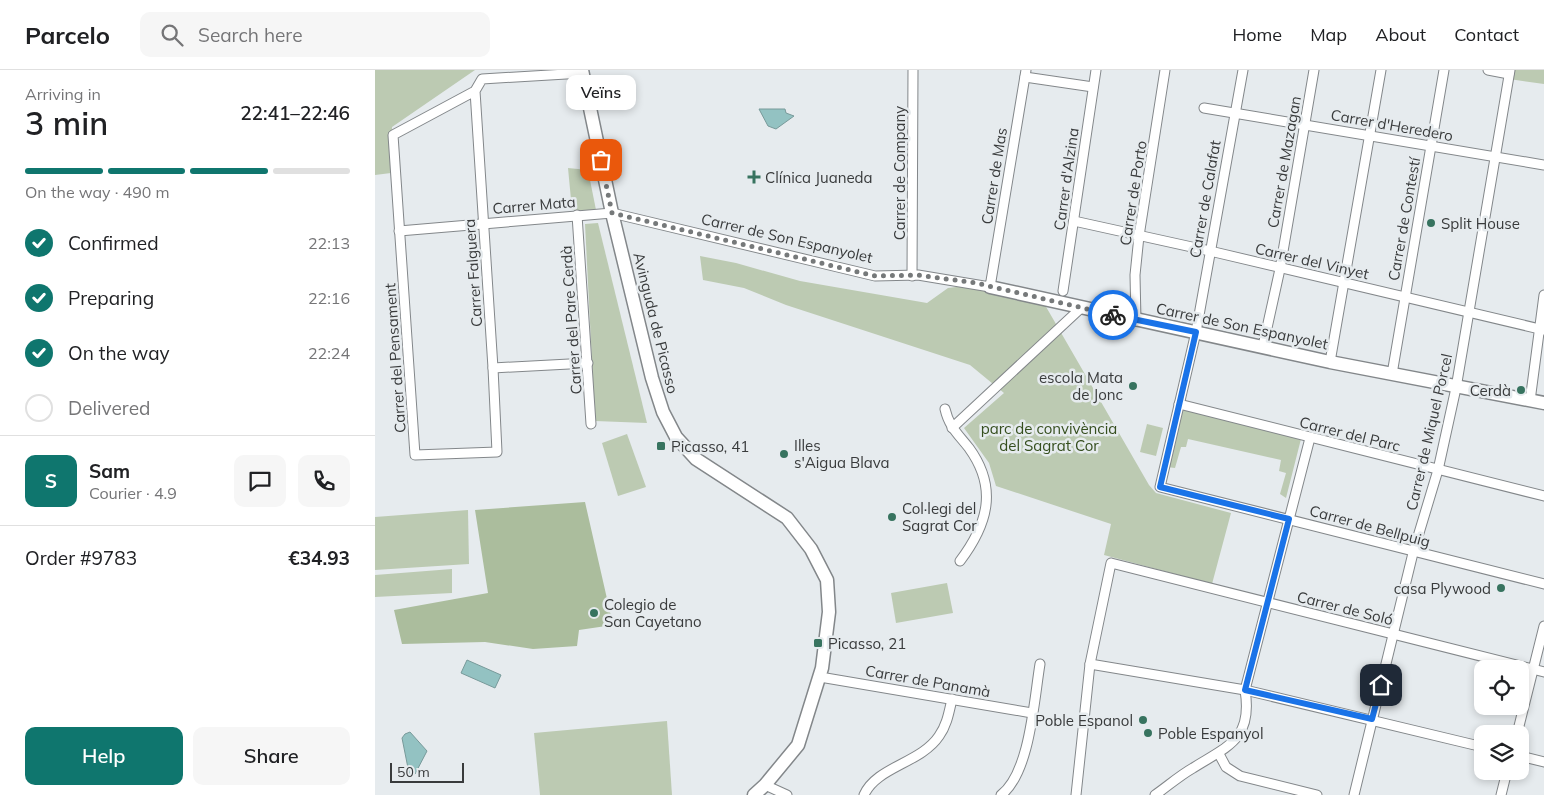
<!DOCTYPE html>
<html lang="en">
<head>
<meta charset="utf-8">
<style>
	body { margin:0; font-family:Mulish,sans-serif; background:#f6f6f6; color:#202124; height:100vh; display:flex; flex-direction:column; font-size:19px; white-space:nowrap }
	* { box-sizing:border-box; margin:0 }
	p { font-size:16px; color:#757577 }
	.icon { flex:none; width:28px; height:28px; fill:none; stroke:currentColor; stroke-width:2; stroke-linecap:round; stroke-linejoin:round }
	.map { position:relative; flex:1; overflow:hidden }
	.drawer { display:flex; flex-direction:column; background:#fff; width:375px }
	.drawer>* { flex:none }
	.tools { position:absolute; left:1099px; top:590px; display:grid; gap:10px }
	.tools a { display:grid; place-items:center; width:55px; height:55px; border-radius:10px; background:#fff; box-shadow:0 2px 8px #0003; font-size:25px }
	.scale { position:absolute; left:15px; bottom:12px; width:74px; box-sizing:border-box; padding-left:5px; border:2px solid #393b3c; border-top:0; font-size:14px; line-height:18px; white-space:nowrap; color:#393b3c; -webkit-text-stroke:4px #e6ebee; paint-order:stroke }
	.pin { position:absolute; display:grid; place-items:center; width:42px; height:42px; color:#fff; margin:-21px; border-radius:10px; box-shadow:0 2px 8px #0006 }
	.courier { position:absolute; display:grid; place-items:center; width:50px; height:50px; margin:-25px; border:4px solid #1a73e8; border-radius:50%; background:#fff; color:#222; box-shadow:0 1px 6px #0007 }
	.bubble { position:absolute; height:35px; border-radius:10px; background:#fff; box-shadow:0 2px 8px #0003; font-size:16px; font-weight:600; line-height:35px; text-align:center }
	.headline em { font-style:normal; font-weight:600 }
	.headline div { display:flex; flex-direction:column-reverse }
	.headline { display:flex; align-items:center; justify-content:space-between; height:85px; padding:0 25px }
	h1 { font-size:32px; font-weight:600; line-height:38px }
	.bar { display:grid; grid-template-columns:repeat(4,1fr); gap:8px 5px; align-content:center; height:60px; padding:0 25px }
	.bar i { height:6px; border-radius:4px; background:#e0e0e0 }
	.bar .selected { background:#0f766e }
	.bar p { grid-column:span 4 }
	.line { display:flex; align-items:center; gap:12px; padding:0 25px; border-top:1px solid #e0e0e0 }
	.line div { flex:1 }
	.round { display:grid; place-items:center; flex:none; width:52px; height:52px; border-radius:10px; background:#f6f6f6 }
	ol { padding:0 25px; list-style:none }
	li { display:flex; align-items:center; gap:15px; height:55px }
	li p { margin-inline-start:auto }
	li .icon { padding:5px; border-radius:50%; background:#0f766e; color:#fff; stroke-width:4 }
	li:last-child { color:#757577 }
	li i { width:28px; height:28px; border:2px solid #e0e0e0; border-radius:50% }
	.action { display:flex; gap:10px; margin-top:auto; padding:10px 25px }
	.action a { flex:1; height:58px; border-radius:10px; background:#0f766e; color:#fff; font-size:20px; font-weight:600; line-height:58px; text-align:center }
	.action a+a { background:#f6f6f6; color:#202124 }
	header { display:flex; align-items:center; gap:30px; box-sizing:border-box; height:70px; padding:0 25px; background:#fff; border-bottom:1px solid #e0e0e0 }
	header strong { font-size:24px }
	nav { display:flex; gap:28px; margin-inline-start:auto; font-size:18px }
	.search { width:350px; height:45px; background:#f6f6f6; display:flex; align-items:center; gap:12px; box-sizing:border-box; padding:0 18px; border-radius:10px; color:#757577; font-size:19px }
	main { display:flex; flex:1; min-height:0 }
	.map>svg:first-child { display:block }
	.green { fill:#bccab2 }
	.forest { fill:#abbd9d }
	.water { fill:#93c2c2; stroke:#789a9a }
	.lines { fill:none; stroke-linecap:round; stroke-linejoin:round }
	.street-casing { stroke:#83878a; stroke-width:11 }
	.secondary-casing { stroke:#83878a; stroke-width:15 }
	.street { stroke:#fff; stroke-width:9 }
	.secondary { stroke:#fff; stroke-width:12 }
	.done { stroke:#76797a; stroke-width:5; stroke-dasharray:0 9 }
	.route { stroke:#1a73e8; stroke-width:6 }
	.poi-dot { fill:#37735f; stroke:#e6ebee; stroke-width:2 }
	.labels { text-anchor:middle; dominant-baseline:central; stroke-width:5; stroke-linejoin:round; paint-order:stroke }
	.street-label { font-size:15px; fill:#393b3c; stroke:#e6ebee }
	.poi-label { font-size:15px; fill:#393b3c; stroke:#e6ebee; text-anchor:start }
	.park-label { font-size:15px; fill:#354e1e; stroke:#e6ebee }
</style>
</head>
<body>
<header>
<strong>Parcelo</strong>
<div class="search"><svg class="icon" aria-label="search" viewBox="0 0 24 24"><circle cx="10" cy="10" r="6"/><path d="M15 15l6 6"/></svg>Search here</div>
<nav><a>Home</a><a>Map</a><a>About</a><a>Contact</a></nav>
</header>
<main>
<section class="drawer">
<div class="headline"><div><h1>3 min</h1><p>Arriving in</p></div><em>22:41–22:46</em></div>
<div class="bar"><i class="selected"></i><i class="selected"></i><i class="selected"></i><i></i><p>On the way · 490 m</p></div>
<ol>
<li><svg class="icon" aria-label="check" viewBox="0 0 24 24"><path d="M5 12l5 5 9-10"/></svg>Confirmed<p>22:13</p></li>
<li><svg class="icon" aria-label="check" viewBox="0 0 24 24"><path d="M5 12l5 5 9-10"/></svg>Preparing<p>22:16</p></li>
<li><svg class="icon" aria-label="check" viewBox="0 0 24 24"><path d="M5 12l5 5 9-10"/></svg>On the way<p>22:24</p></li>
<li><i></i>Delivered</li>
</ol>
<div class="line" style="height:90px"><b class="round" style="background:#0f766e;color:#fff">S</b><div><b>Sam</b><p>Courier · 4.9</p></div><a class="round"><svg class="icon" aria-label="chat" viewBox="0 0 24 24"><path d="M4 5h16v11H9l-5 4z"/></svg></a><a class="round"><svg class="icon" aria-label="phone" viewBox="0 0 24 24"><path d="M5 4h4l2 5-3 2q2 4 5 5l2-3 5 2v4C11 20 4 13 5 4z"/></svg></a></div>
<div class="line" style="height:65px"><div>Order #9783</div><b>€34.93</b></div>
<div class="action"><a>Help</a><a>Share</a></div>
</section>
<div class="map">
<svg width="1169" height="725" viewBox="0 0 1169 725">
	<rect width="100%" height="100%" fill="#e6ebee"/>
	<g class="green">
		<polygon points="0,0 100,0 17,57 16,103 0,105"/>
		<polygon points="1135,0 1169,0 1169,14 1134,9"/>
		<polygon points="193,98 213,100 221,140 197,140"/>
		<polygon points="223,153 272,353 220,351 210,154"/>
		<polygon points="325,186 361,193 425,211 552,233 573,218 589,216 670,235 774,415 781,423 856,443 837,514 729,485 736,454 621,416 614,393 589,358 629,323 595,295 411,235 369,218 328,210"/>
		<polygon points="806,337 926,369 911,428 905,424 911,403 904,401 906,390 813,369 811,377 806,377 800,398 792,397"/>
		<polygon points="772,354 788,358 781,386 765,382"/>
		<polygon points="252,364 271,417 243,426 227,373"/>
		<polygon points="93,440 94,494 0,500 0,447"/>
		<polygon points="77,499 77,523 0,527 0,505"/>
		<polygon points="572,513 578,543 521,553 516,523"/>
		<polygon points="292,651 297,725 165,725 159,663"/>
	</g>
	<polygon class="forest" points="210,432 238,555 204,560 202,576 158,579 110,572 27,574 19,540 113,523 100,440"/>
	<g class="water">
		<polygon points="384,39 410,39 411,43 419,46 401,59 393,56"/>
		<polygon points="92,590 126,605 120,618 86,603"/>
		<polygon points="35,662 52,681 40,704 34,703 27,668 30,664"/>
	</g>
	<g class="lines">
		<defs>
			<g id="street">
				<polyline points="868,0 821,262 785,417 1169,514"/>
				<polyline points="1113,0 1134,4"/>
				<polyline points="650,7 718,17"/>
				<polyline points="100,21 118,298 122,382 40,385 18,65 100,21 107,9 208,3"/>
				<polyline points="829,38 1169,95"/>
				<polyline points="202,145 216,354"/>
				<polyline points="699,151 835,181 1169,260"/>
				<polyline points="24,161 237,143 500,206 543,205 615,217 651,0"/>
				<polyline points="537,206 538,0"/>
				<polyline points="688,221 721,0"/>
				<polyline points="761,251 760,205 764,166 790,0"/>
				<polyline points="888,276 905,199 939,0"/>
				<polyline points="955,292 1006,0"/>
				<polyline points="118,298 213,293"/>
				<polyline points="1017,304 1069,0"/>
				<polyline points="1155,331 1169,225"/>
				<polyline points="804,334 1169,426"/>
				<path d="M570,339C574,357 584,365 594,378C623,418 613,454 585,491"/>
				<polyline points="577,358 706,238"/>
				<polyline points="715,594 870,620 1108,677"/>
				<polyline points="445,607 657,643"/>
				<polyline points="1142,664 1169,556"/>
				<polyline points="844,684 851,697 865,706 942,725"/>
				<polyline points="1145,686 1169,692"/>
				<polyline points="390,715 412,725"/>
				<path d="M489,725C501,697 546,693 564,666C572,655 574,642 577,629"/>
				<path d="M626,725C655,703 659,630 665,594"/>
				<polyline points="701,725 715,594 736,493 1169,602"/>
				<path d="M780,725C793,716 804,706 818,698C853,676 878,669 870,620L935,368"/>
				<polyline points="979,725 1038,483 1063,400 1081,318 1135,0"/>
				<polyline points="1126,725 1132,701"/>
			</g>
			<g id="secondary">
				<polyline points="207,0 237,143 277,308 288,342 301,367 321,389 412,448 436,479 452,510 454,542 447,598 423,675 390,715 379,725"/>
				<polyline points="615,217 955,292 1169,333"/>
			</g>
		</defs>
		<use href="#street" class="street-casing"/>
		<use href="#secondary" class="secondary-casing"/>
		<use href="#street" class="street"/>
		<use href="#secondary" class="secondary"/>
	</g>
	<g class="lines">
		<polyline class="done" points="226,90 237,143 500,206 543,205 601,213 738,245"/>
		<polyline class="route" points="738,245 821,262 785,417 914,449 870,620 997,649 1006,615"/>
	</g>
	<g class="poi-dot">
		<path d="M376.5 99.5h5v5h5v5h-5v5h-5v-5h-5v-5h5z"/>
		<circle cx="1056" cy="153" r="5"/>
		<circle cx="758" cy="316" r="5"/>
		<circle cx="1146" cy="320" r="5"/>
		<rect x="281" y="371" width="10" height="10" rx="2.5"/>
		<circle cx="409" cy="384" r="5"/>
		<circle cx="517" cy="447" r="5"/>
		<circle cx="1126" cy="518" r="5"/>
		<circle cx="219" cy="543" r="5"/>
		<rect x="438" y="568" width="10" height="10" rx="2.5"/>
		<circle cx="768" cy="650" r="5"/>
		<circle cx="773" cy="663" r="5"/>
	</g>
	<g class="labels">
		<g class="street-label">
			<text transform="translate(1017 55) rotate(10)">Carrer d'Heredero</text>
			<text transform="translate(909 92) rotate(-80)">Carrer de Mazagan</text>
			<text transform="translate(524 103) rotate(-90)">Carrer de Company</text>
			<text transform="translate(619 106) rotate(-81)">Carrer de Mas</text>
			<text transform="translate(691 109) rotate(-82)">Carrer d'Alzina</text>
			<text transform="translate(758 123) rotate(-81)">Carrer de Porto</text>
			<text transform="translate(830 129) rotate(-80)">Carrer de Calafat</text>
			<text transform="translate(159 135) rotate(-5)">Carrer Mata</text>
			<text transform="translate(1029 149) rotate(-80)">Carrer de Contestí</text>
			<text transform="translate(412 168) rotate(13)">Carrer de Son Espanyolet</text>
			<text transform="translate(937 191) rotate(13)">Carrer del Vinyet</text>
			<text transform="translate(98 203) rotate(-94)">Carrer Falguera</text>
			<text transform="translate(196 250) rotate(-94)">Carrer del Pare Cerdà</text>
			<text transform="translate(281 253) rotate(76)">Avinguda de Picasso</text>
			<text transform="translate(867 256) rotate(12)">Carrer de Son Espanyolet</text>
			<text transform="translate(20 288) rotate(-94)">Carrer del Pensament</text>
			<text transform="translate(1054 362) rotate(-77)">Carrer de Miquel Porcel</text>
			<text transform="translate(975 364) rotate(14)">Carrer del Parc</text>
			<text transform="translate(995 456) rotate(15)">Carrer de Bellpuig</text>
			<text transform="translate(970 538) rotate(14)">Carrer de Soló</text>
			<text transform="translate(553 611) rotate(10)">Carrer de Panamà</text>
		</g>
		<g class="poi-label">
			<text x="390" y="107">Clínica Juaneda</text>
			<text x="1066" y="153">Split House</text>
			<text x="748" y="307" text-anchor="end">escola Mata<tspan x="748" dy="17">de Jonc</tspan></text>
			<text x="1136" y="320" text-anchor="end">Cerdà</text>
			<text x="419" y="375">Illes<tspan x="419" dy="17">s'Aigua Blava</tspan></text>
			<text x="296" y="376">Picasso, 41</text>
			<text x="527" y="438">Col·legi del<tspan x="527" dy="17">Sagrat Cor</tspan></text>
			<text x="1116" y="518" text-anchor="end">casa Plywood</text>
			<text x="229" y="534">Colegio de<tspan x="229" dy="17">San Cayetano</tspan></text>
			<text x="453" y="573">Picasso, 21</text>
			<text x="758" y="650" text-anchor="end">Poble Espanol</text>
			<text x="783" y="663">Poble Espanyol</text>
		</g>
		<g class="park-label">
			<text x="674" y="358">parc de convivència<tspan x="674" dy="17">del Sagrat Cor</tspan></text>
		</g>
	</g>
</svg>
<div class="tools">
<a><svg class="icon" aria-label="locate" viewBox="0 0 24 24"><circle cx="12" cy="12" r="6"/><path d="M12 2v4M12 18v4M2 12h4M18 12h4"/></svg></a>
<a><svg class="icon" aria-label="layers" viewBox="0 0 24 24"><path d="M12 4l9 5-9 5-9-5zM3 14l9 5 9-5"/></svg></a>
</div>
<div class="scale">50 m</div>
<div class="pin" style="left:226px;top:90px;background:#ea580c"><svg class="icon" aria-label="bag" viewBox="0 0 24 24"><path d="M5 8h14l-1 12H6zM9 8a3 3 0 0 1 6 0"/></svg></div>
<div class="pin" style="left:1006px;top:615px;background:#1f2937"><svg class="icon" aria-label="home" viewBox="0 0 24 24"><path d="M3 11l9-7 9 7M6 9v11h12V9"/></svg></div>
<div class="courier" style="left:738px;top:245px"><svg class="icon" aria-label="bike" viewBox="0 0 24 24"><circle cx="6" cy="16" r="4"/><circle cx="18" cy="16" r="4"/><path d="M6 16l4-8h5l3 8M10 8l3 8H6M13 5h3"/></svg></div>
<div class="bubble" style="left:191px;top:5px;width:70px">Veïns</div>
</div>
</main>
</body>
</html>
